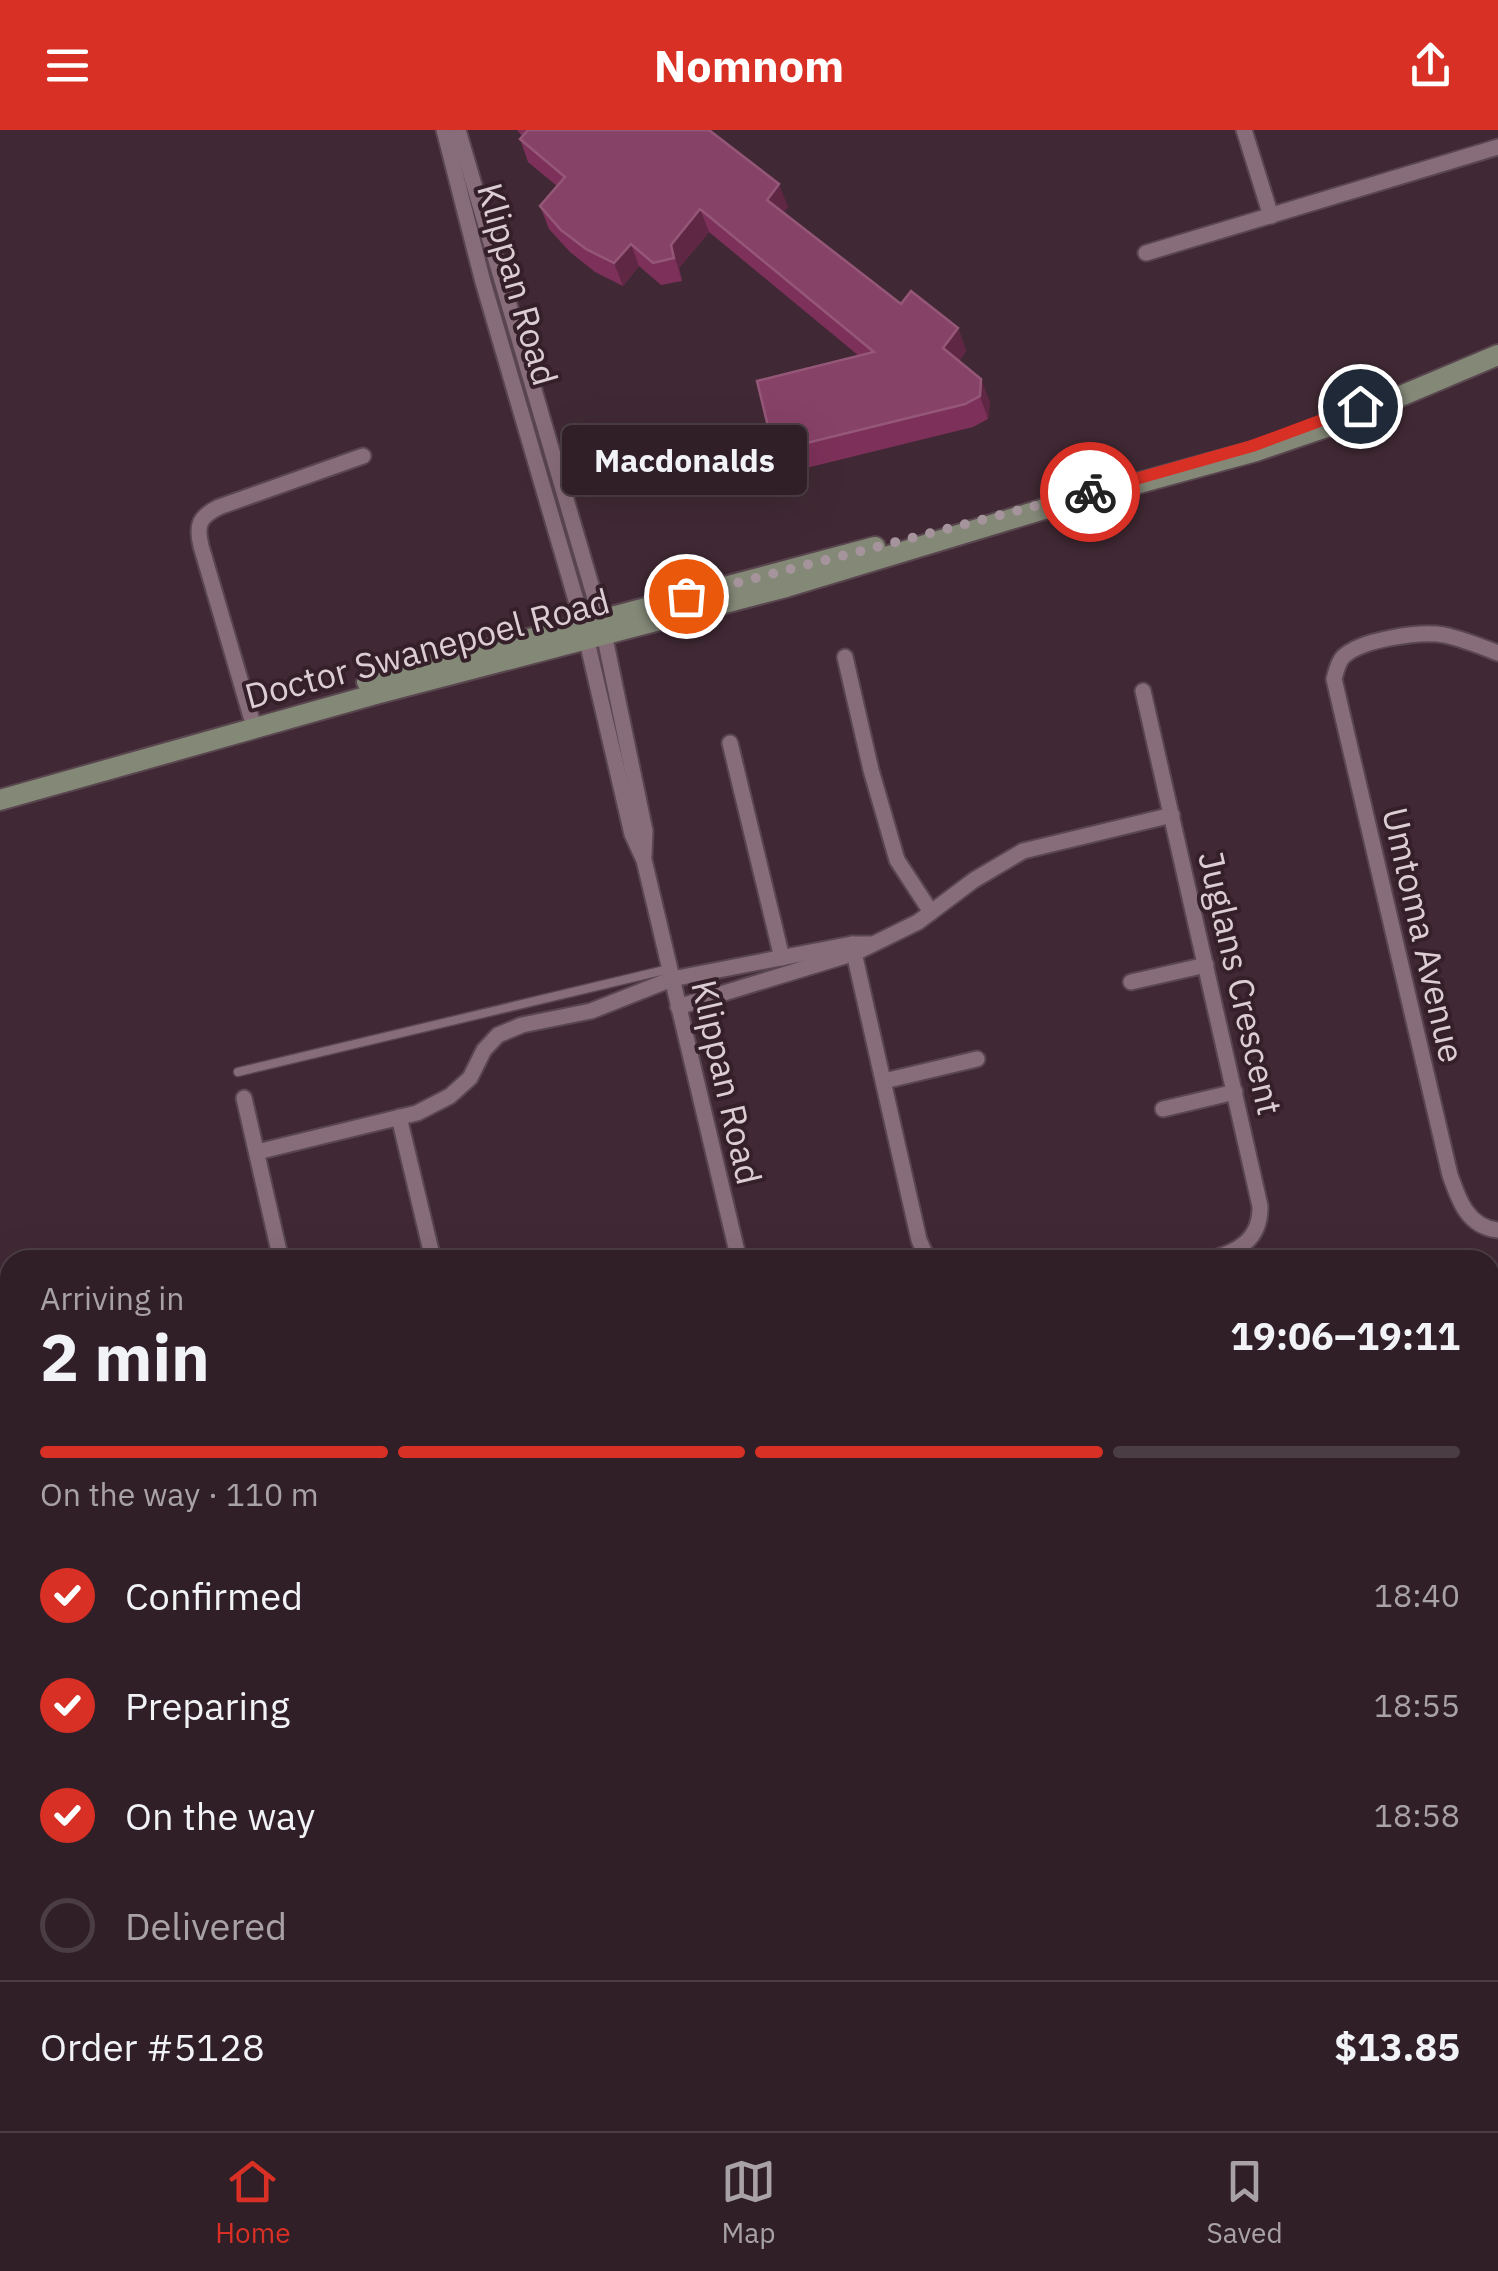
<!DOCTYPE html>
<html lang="en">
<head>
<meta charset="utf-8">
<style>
	body { margin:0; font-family:"IBM Plex Sans",sans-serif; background:#38272f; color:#f1f3f6; height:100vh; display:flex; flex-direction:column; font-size:38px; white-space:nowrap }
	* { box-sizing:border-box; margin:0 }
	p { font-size:32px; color:#a8a2a7 }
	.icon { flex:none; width:55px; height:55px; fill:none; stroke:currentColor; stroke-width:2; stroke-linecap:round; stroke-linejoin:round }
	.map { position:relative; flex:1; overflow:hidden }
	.sheet { position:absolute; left:0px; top:1120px; width:1500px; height:882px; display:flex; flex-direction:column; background:#301f27; border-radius:30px 30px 0 0; box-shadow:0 10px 40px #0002,0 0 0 2px #4b3d44 }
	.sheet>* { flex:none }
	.pin { position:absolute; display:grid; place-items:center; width:85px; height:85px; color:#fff; margin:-42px; border:5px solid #fff; border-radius:50%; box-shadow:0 2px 10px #0007 }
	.courier { position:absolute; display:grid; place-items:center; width:100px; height:100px; margin:-50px; border:8px solid #d93025; border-radius:50%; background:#fff; color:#222; box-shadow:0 2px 12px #0007 }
	.bubble { position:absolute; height:70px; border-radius:10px; background:#301f27; box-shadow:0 10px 40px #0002,0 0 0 2px #4b3d44; font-size:32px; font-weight:800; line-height:70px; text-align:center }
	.overview em { font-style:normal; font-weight:800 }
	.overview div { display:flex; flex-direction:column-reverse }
	.overview { display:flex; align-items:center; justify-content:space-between; height:170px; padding:0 40px }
	h1 { font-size:65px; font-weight:800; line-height:75px }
	.bar { display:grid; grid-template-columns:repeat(4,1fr); gap:15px 10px; align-content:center; height:120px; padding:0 40px }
	.bar i { height:12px; border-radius:8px; background:#4b3d44 }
	.bar .on { background:#d93025 }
	.bar p { grid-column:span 4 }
	.line { display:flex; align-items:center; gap:25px; padding:0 40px; border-top:2px solid #4b3d44 }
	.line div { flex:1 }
	ol { padding:0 40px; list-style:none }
	li { display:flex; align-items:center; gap:30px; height:110px }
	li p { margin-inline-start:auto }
	li .icon { padding:10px; border-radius:50%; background:#d93025; color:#fff; stroke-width:4 }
	li:last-child { color:#a8a2a7 }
	li i { width:55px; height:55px; border:5px solid #4b3d44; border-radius:50% }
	header { display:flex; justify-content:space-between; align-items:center; height:130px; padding:0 40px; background:#d93025; color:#fff; font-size:45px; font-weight:800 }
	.menu { display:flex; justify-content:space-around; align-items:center; height:140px; border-top:2px solid #4b3d44; background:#301f27; font-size:28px; color:#a8a2a7 }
	.menu a { display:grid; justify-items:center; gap:5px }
	.menu .on { color:#d93025 }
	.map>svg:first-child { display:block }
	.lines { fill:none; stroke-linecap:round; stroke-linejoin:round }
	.stream { stroke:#3d0025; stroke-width:5 }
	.lane-casing { stroke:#59464f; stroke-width:11 }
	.street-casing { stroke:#59464f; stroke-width:19 }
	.secondary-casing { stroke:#59464f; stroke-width:24 }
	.lane { stroke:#876d79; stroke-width:8 }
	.street { stroke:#876d79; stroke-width:15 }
	.secondary { stroke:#838877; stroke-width:20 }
	.wall { fill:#7d315a }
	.shaded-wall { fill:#602745 }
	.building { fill:#874267; stroke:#955778; stroke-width:2.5 }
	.done { stroke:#a5949b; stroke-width:10; stroke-dasharray:0 18 }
	.route { stroke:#d93025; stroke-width:12 }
	.labels { text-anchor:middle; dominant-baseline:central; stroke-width:8; stroke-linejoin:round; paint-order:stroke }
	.street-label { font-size:35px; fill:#dccdd3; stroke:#35202a }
</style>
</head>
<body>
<header><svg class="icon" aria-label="menu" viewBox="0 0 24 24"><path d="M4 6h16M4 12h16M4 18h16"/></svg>Nomnom<svg class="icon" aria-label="share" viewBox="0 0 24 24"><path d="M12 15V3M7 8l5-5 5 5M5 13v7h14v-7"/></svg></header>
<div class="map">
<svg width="1498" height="2001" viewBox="0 0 1498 2001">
	<rect width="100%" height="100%" fill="#402934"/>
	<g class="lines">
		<g class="stream">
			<polyline points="0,1297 10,1295"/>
			<polyline points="1490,1325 1498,1327"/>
		</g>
		<defs>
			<g id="lane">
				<polyline points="238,942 669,839"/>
				<polyline points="0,1708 10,1706"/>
			</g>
			<g id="street">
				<polyline points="444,0 483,152 583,494 632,704 644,730 739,1130"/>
				<polyline points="458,0 601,489 645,701 644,726"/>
				<polyline points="1244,0 1271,86"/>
				<polyline points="1146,123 1498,17"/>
				<path d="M1498,523C1480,516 1463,509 1444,505C1421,501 1361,509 1343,527C1338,532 1336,542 1334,549L1450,1045C1459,1071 1468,1097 1498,1100"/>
				<polyline points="845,527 871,640 897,730 931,782"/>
				<path d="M1143,561L1260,1076C1261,1110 1237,1123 1206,1130"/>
				<path d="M254,597L201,416C196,395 199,387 219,377L363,326"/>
				<polyline points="730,613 782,828"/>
				<polyline points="852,814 919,1110 928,1130"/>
				<polyline points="1131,852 1206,835"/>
				<polyline points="678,877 855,823 918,792 974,750 1023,721 1172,685"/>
				<polyline points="884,951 977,929"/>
				<polyline points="244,968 281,1130"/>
				<polyline points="1163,979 1235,962"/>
				<polyline points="399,987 432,1125"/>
				<polyline points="257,1022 417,983 450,966 470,948 484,920 498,905 522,895 591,881 672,849 852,814 871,814"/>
				<polyline points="0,1616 10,1615"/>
				<polyline points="1490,1945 1498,1944"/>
				<polyline points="950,1992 952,2001"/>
				<polyline points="1243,2001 1278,1992"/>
			</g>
			<g id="secondary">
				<polyline points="367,552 875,417"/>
				<polyline points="0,670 376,564 786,457 1044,379 1256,321 1332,295 1498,225"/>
			</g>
		</defs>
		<use href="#lane" class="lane-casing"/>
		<use href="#street" class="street-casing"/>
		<use href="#secondary" class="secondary-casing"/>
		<use href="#lane" class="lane"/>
		<use href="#street" class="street"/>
		<use href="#secondary" class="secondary"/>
	</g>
	<polygon class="wall" points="517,0 709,0 788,77 783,83 901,174 958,198 966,221 959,231 990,272 988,289 973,297 782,344 774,321 859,226 709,102 679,138 682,151 661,155 639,136 623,156 595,142 570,122 549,99 540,76 557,56 528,32 520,9 522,6"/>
	<g class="shaded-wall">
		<polygon points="779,54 788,77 775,93 767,70"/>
		<polygon points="700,79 709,102 679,138 682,151 671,115"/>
		<polygon points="631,114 639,136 623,156 614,133"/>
		<polygon points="958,198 966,221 951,241 943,218"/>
		<polygon points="981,249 990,272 988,289 980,266"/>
	</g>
	<polygon class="building" points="528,0 709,0 779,54 767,70 901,174 911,161 958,198 943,218 981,249 980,266 965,274 774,321 757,251 874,222 700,79 671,115 674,128 653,133 631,114 614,133 586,119 561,100 540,76 565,47 520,9"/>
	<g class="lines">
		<polyline class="done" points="686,466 1090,362"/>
		<polyline class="route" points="1090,362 1252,316 1360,276"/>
	</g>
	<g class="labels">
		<g class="street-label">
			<text transform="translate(518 154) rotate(74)">Klippan Road</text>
			<text transform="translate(427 518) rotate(-15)">Doctor Swanepoel Road</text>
			<text transform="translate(1424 805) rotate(77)">Umtoma Avenue</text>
			<text transform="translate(1241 853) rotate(77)">Juglans Crescent</text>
			<text transform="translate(727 952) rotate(77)">Klippan Road</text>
		</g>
	</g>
</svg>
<div class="pin" style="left:686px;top:466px;background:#ea580c"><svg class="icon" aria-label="bag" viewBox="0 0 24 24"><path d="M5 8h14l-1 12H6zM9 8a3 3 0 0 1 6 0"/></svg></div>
<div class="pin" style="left:1360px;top:276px;background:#1f2937"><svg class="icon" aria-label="home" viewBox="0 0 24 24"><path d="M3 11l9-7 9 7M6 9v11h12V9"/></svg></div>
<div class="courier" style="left:1090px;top:362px"><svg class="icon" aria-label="bike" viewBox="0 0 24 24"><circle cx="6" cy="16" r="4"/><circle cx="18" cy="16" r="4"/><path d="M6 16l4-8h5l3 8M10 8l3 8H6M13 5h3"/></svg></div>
<div class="bubble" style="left:562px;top:295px;width:245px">Macdonalds</div>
<section class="sheet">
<div class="overview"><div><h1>2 min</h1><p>Arriving in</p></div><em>19:06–19:11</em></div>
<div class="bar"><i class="on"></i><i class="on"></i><i class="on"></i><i></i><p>On the way · 110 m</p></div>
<ol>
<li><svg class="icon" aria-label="check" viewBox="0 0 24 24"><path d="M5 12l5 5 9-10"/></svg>Confirmed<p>18:40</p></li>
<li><svg class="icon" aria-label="check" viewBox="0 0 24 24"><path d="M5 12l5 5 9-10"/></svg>Preparing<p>18:55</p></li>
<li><svg class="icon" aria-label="check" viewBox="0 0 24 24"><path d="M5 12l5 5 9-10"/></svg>On the way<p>18:58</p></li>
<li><i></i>Delivered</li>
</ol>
<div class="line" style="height:130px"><div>Order #5128</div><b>$13.85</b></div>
</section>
</div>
<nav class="menu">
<a class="on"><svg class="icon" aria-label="home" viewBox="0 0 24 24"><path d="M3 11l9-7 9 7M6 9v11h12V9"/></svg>Home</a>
<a><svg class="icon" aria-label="map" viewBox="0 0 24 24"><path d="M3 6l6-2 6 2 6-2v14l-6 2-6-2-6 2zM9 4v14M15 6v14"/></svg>Map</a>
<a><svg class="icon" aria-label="saved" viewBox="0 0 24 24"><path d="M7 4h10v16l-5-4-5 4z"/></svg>Saved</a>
</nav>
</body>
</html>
